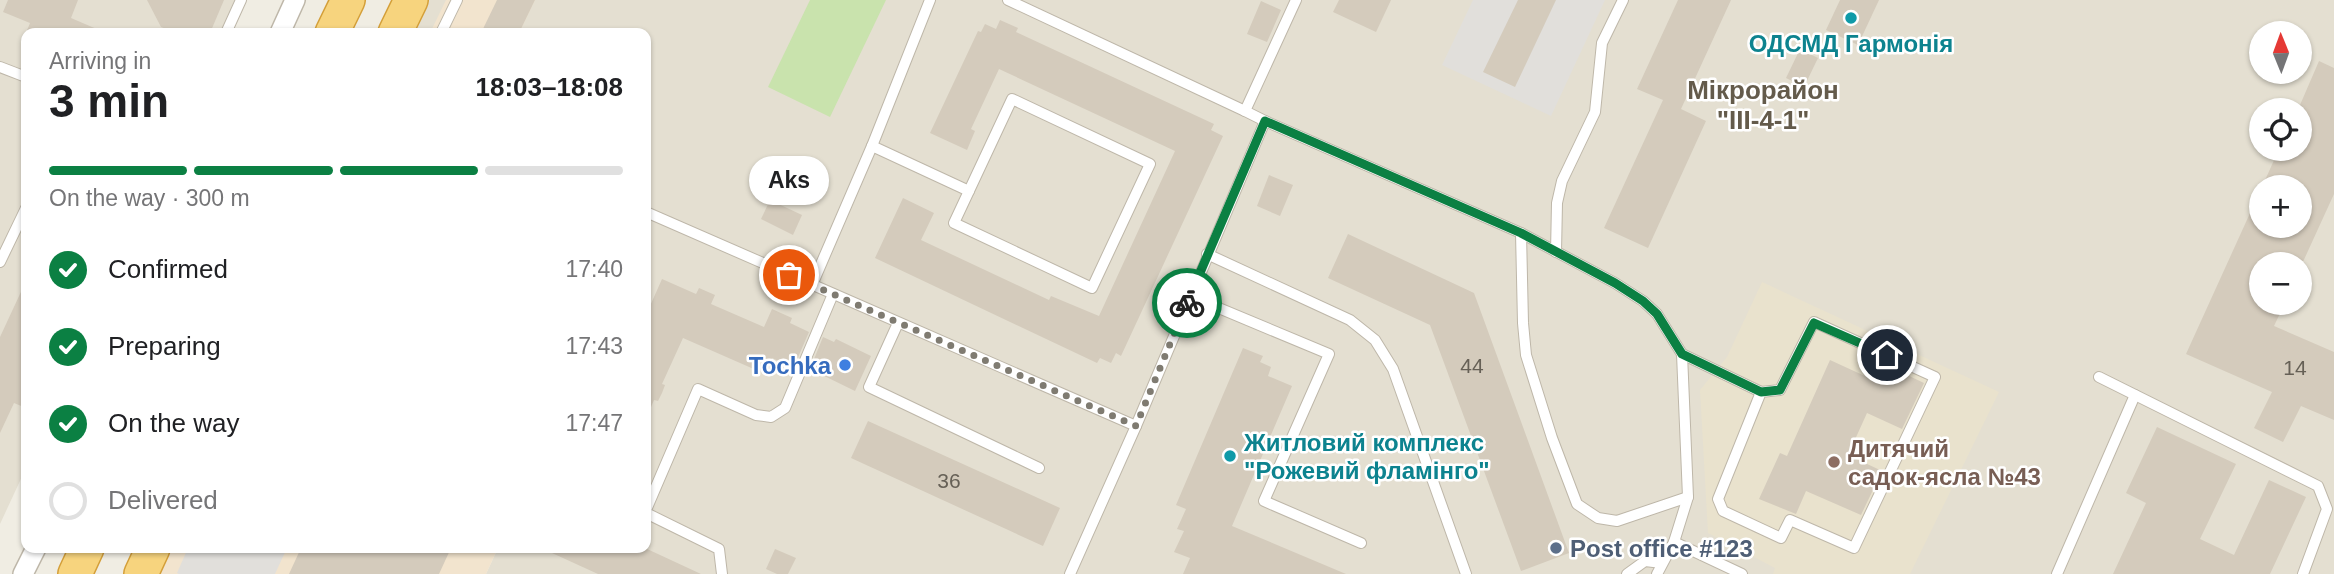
<!DOCTYPE html>
<html lang="en">
<head>
<meta charset="utf-8">
<style>
	body { margin:0; font-family:Helvetica,sans-serif; background:#f6f6f6; color:#202124; height:100vh; display:flex; flex-direction:column; font-size:26px; white-space:nowrap }
	* { box-sizing:border-box; margin:0 }
	p { font-size:23px; color:#757577 }
	.icon { flex:none; width:38px; height:38px; fill:none; stroke:currentColor; stroke-width:2; stroke-linecap:round; stroke-linejoin:round }
	.map { position:relative; flex:1; overflow:hidden }
	.side { position:absolute; left:21px; top:28px; width:630px; height:525px; display:flex; flex-direction:column; background:#fff; border-radius:14px; box-shadow:0 2px 5px #0004 }
	.side>* { flex:none }
	.needle { width:46px; rotate:359deg }
	.fabs { position:absolute; left:2249px; top:21px; display:grid; gap:14px }
	.fabs a { display:grid; place-items:center; width:63px; height:63px; border-radius:50%; background:#fff; box-shadow:0 2px 5px #0004; font-size:35px }
	.pin { position:absolute; display:grid; place-items:center; width:60px; height:60px; color:#fff; margin:-30px; border:4px solid #fff; border-radius:50%; box-shadow:0 2px 7px #0007 }
	.courier { position:absolute; display:grid; place-items:center; width:70px; height:70px; margin:-35px; border:5px solid #0b8043; border-radius:50%; background:#fff; color:#222; box-shadow:0 2px 9px #0007 }
	.bubble { position:absolute; height:49px; border-radius:24px; background:#fff; box-shadow:0 2px 5px #0004; font-size:23px; font-weight:700; line-height:49px; text-align:center }
	.head em { font-style:normal; font-weight:700 }
	.head div { display:flex; flex-direction:column-reverse }
	.head { display:flex; align-items:center; justify-content:space-between; height:119px; padding:0 28px }
	h1 { font-size:46px; font-weight:700; line-height:52px }
	.bar { display:grid; grid-template-columns:repeat(4,1fr); gap:10px 7px; align-content:center; height:84px; padding:0 28px }
	.bar i { height:9px; border-radius:5px; background:#e0e0e0 }
	.bar .on { background:#0b8043 }
	.bar p { grid-column:span 4 }
	ol { padding:0 28px; list-style:none }
	li { display:flex; align-items:center; gap:21px; height:77px }
	li p { margin-inline-start:auto }
	li .icon { padding:7px; border-radius:50%; background:#0b8043; color:#fff; stroke-width:4 }
	li:last-child { color:#757577 }
	li i { width:38px; height:38px; border:4px solid #e0e0e0; border-radius:50% }
	.map>svg:first-child { display:block }
	.residential { fill:#e4dfd1; fill-rule:evenodd }
	.commercial { fill:#f2e4ce }
	.education { fill:#e9e2cd }
	.green { fill:#c9e3ad }
	.parking { fill:#e1dfdb }
	.building { fill:#d4cbbc }
	.lines { fill:none; stroke-linecap:round; stroke-linejoin:round }
	.service-casing { stroke:#beb7a9; stroke-width:12 }
	.minor-casing { stroke:#beb7a9; stroke-width:22 }
	.trunk-casing { stroke:#d49f39; stroke-width:36 }
	.service { stroke:#fff; stroke-width:10 }
	.minor { stroke:#fff; stroke-width:19 }
	.trunk { stroke:#f7d47e; stroke-width:33 }
	.done { stroke:#7f7b71; stroke-width:7; stroke-dasharray:0 12.6 }
	.route { stroke:#0b8043; stroke-width:9 }
	.culture-dot { fill:#0f9aa8; stroke:#fff; stroke-width:2.5 }
	.shop-dot { fill:#3f7fe0; stroke:#fff; stroke-width:2.5 }
	.education-dot { fill:#8d6e63; stroke:#fff; stroke-width:2.5 }
	.service-dot { fill:#5c6f8a; stroke:#fff; stroke-width:2.5 }
	.labels { text-anchor:middle; dominant-baseline:central; stroke-width:5; stroke-linejoin:round; paint-order:stroke }
	.number-label { font-size:21px; fill:#666056 }
	.culture-label { font-size:24px; font-weight:bold; fill:#0d838f; stroke:#fff }
	.shop-label { font-size:24px; font-weight:bold; fill:#366cbe; stroke:#fff; text-anchor:end }
	.education-label { font-size:24px; font-weight:bold; fill:#785e54; stroke:#fff; text-anchor:start }
	.service-label { font-size:24px; font-weight:bold; fill:#4e5e75; stroke:#fff; text-anchor:start }
	.neighbourhood-label { font-size:26px; font-weight:bold; fill:#645b4b; stroke:#fff }
</style>
</head>
<body>
<div class="map">
<svg width="2334" height="574" viewBox="0 0 2334 574">
	<rect width="100%" height="100%" fill="#f0ede3"/>
	<g class="residential">
		<polygon points="0,0 245,0 230,33 26,33 26,468 0,524"/>
		<path d="M411,0H2334V574H486L498,548H646V228L651,215L646,212V33H395ZM2261,33H2300V72H2261ZM2261,110H2300V149H2261ZM2261,187H2300V226H2261ZM2261,264H2300V303H2261Z"/>
	</g>
	<g class="commercial">
		<polygon points="446,0 535,0 519,33 430,33"/>
		<polygon points="153,548 498,548 486,574 141,574"/>
	</g>
	<polygon class="education" points="1762,282 1999,392 1910,574 1773,574 1775,568 1708,533 1700,390 1727,357"/>
	<polygon class="green" points="810,0 886,0 830,117 768,87"/>
	<g class="parking">
		<polygon points="1473,0 1605,0 1551,116 1442,65"/>
		<polygon points="188,548 287,548 275,574 179,574 177,573"/>
	</g>
	<g class="building">
		<polygon points="8,0 78,0 71,18 106,33 26,33 30,23 3,12"/>
		<polygon points="147,0 224,0 210,33 176,33 161,27"/>
		<polygon points="497,0 535,0 519,33 481,33"/>
		<polygon points="1339,0 1391,0 1376,32 1333,12"/>
		<polygon points="1518,0 1556,0 1515,87 1483,72"/>
		<polygon points="1678,0 1731,0 1681,109 1706,121 1648,248 1604,228 1663,100 1637,89"/>
		<polygon points="1840,0 1879,0 1858,45 1826,30"/>
		<polygon points="1261,1 1281,10 1267,42 1247,34"/>
		<polygon points="1000,20 1018,28 1016,32 1214,124 1211,130 1223,136 1121,356 1116,353 1111,363 1100,358 1097,363 875,258 903,198 934,213 921,240 1049,300 1051,296 1099,316 1175,151 999,69 971,129 975,131 967,150 930,133 978,31 981,32 985,24 996,29"/>
		<polygon points="1800,49 1818,58 1804,87 1786,78"/>
		<polygon points="2319,61 2334,68 2334,194 2302,264 2261,264 2261,303 2285,303 2274,326 2334,352 2334,420 2301,406 2283,442 2254,428 2272,392 2186,354 2261,189 2261,226 2300,226 2300,187 2262,187 2279,149 2300,149 2300,105"/>
		<polygon points="1269,175 1293,185 1280,216 1257,206"/>
		<polygon points="770,200 802,215 793,235 761,219"/>
		<polygon points="1348,234 1474,293 1569,553 1521,571 1430,325 1328,278"/>
		<polygon points="662,279 696,294 699,288 715,295 711,304 764,327 772,309 792,318 790,323 809,332 796,362 792,367 772,358 770,363 760,359 756,370 683,338 662,384 665,385 662,393 658,401 654,400 646,419 646,315"/>
		<polygon points="26,281 26,408 14,403 0,433 0,337"/>
		<polygon points="823,337 834,342 836,339 871,356 855,391 810,369"/>
		<polygon points="1243,348 1263,356 1260,362 1271,367 1268,376 1292,386 1232,526 1346,574 1183,574 1190,558 1174,552 1184,531 1177,529 1186,509 1176,505"/>
		<polygon points="1830,360 1880,383 1888,366 1924,383 1902,429 1867,413 1848,455 1882,471 1861,515 1806,491 1796,514 1759,499 1780,453 1787,456"/>
		<polygon points="868,421 1060,508 1043,546 851,458"/>
		<polygon points="2157,427 2236,464 2200,539 2234,555 2269,480 2306,497 2270,574 2113,574 2146,503 2126,493"/>
		<polygon points="301,548 451,548 439,574 289,574"/>
		<polygon points="541,548 645,548 701,574 598,574"/>
		<polygon points="775,549 796,558 788,574 777,574 766,569"/>
	</g>
	<g class="lines">
		<defs>
			<g id="service">
				<polyline points="1008,0 1245,111"/>
				<polyline points="226,33 241,0"/>
				<polyline points="441,33 457,0"/>
				<polyline points="0,67 26,77"/>
				<polygon points="1012,99 1150,164 1092,288 954,223"/>
				<polyline points="1265,121 1521,233 1615,283 1643,301 1657,314 1682,354 1688,497 1674,542 1657,574"/>
				<polyline points="872,146 969,191"/>
				<polyline points="646,212 1136,426"/>
				<polyline points="1521,233 1523,323 1526,355 1552,438 1577,504 1598,518 1617,521 1688,497"/>
				<polyline points="1556,252 1557,203 1562,181 1595,112 1602,43 1623,0"/>
				<polyline points="1207,254 1350,320 1375,340 1393,369 1466,574"/>
				<polyline points="0,262 26,208"/>
				<polyline points="812,285 872,146 930,0"/>
				<polyline points="1190,296 1329,354 1264,501 1361,543"/>
				<polyline points="898,323 869,387 1039,468"/>
				<polyline points="1682,354 1761,392 1718,499 1723,511 1781,538 1790,520 1854,548 1935,377 1814,322 1780,390 1761,392"/>
				<polyline points="2099,377 2318,486 2327,509 2303,574"/>
				<polyline points="646,510 698,389 756,415 771,417 785,408 833,294"/>
				<polyline points="646,513 719,549 722,574"/>
				<polyline points="1674,542 1742,574"/>
				<polyline points="1070,574 1136,426 1265,121 1245,111 1296,0"/>
				<polyline points="1627,574 1645,561 1662,563"/>
				<polyline points="2057,574 2135,395"/>
			</g>
			<g id="minor">
				<polyline points="280,33 295,0"/>
				<polyline points="23,574 36,548"/>
			</g>
			<g id="trunk">
				<polyline points="332,33 348,0"/>
				<polyline points="395,33 411,0"/>
				<polyline points="75,574 87,548"/>
				<polyline points="141,574 153,548"/>
			</g>
		</defs>
		<use href="#service" class="service-casing"/>
		<use href="#minor" class="minor-casing"/>
		<use href="#trunk" class="trunk-casing"/>
		<use href="#service" class="service"/>
		<use href="#minor" class="minor"/>
		<use href="#trunk" class="trunk"/>
	</g>
	<g class="lines">
		<polyline class="done" points="789,275 1136,426 1187,303"/>
		<polyline class="route" points="1187,303 1265,121 1521,233 1615,283 1643,301 1657,314 1682,354 1761,392 1780,390 1814,323 1887,355"/>
	</g>
	<g class="culture-dot">
		<circle cx="1851" cy="18" r="7"/>
		<circle cx="1230" cy="456" r="7"/>
	</g>
	<circle class="shop-dot" cx="845" cy="365" r="7"/>
	<circle class="education-dot" cx="1834" cy="462" r="7"/>
	<circle class="service-dot" cx="1556" cy="548" r="7"/>
	<g class="labels">
		<g class="number-label">
			<text x="1472" y="365">44</text>
			<text x="2295" y="367">14</text>
			<text x="949" y="480">36</text>
		</g>
		<g class="culture-label">
			<text x="1851" y="43">ОДСМД Гармонія</text>
			<text x="1244" y="442" text-anchor="start">Житловий комплекс<tspan x="1244" dy="28">"Рожевий фламінго"</tspan></text>
		</g>
		<g class="shop-label">
			<text x="831" y="365">Tochka</text>
		</g>
		<g class="education-label">
			<text x="1848" y="448">Дитячий<tspan x="1848" dy="28">садок-ясла №43</tspan></text>
		</g>
		<g class="service-label">
			<text x="1570" y="548">Post office #123</text>
		</g>
		<g class="neighbourhood-label">
			<text x="1763" y="90">Мікрорайон<tspan x="1763" dy="30">"ІІІ-4-1"</tspan></text>
		</g>
	</g>
</svg>
<div class="fabs">
<a><svg class="needle" viewBox="-14 -14 28 28"><path d="M0-13l5 13h-10z" fill="#e53935"/><path d="M0 13l5-13h-10z" fill="#757577"/></svg></a>
<a><svg class="icon" aria-label="locate" viewBox="0 0 24 24"><circle cx="12" cy="12" r="6"/><path d="M12 2v4M12 18v4M2 12h4M18 12h4"/></svg></a>
<a>+</a>
<a>−</a>
</div>
<div class="pin" style="left:789px;top:275px;background:#ea580c"><svg class="icon" aria-label="bag" viewBox="0 0 24 24"><path d="M5 8h14l-1 12H6zM9 8a3 3 0 0 1 6 0"/></svg></div>
<div class="pin" style="left:1887px;top:355px;background:#1f2937"><svg class="icon" aria-label="home" viewBox="0 0 24 24"><path d="M3 11l9-7 9 7M6 9v11h12V9"/></svg></div>
<div class="courier" style="left:1187px;top:303px"><svg class="icon" aria-label="bike" viewBox="0 0 24 24"><circle cx="6" cy="16" r="4"/><circle cx="18" cy="16" r="4"/><path d="M6 16l4-8h5l3 8M10 8l3 8H6M13 5h3"/></svg></div>
<div class="bubble" style="left:749px;top:156px;width:80px">Aks</div>
<section class="side">
<div class="head"><div><h1>3 min</h1><p>Arriving in</p></div><em>18:03–18:08</em></div>
<div class="bar"><i class="on"></i><i class="on"></i><i class="on"></i><i></i><p>On the way · 300 m</p></div>
<ol>
<li><svg class="icon" aria-label="check" viewBox="0 0 24 24"><path d="M5 12l5 5 9-10"/></svg>Confirmed<p>17:40</p></li>
<li><svg class="icon" aria-label="check" viewBox="0 0 24 24"><path d="M5 12l5 5 9-10"/></svg>Preparing<p>17:43</p></li>
<li><svg class="icon" aria-label="check" viewBox="0 0 24 24"><path d="M5 12l5 5 9-10"/></svg>On the way<p>17:47</p></li>
<li><i></i>Delivered</li>
</ol>
</section>
</div>
</body>
</html>
